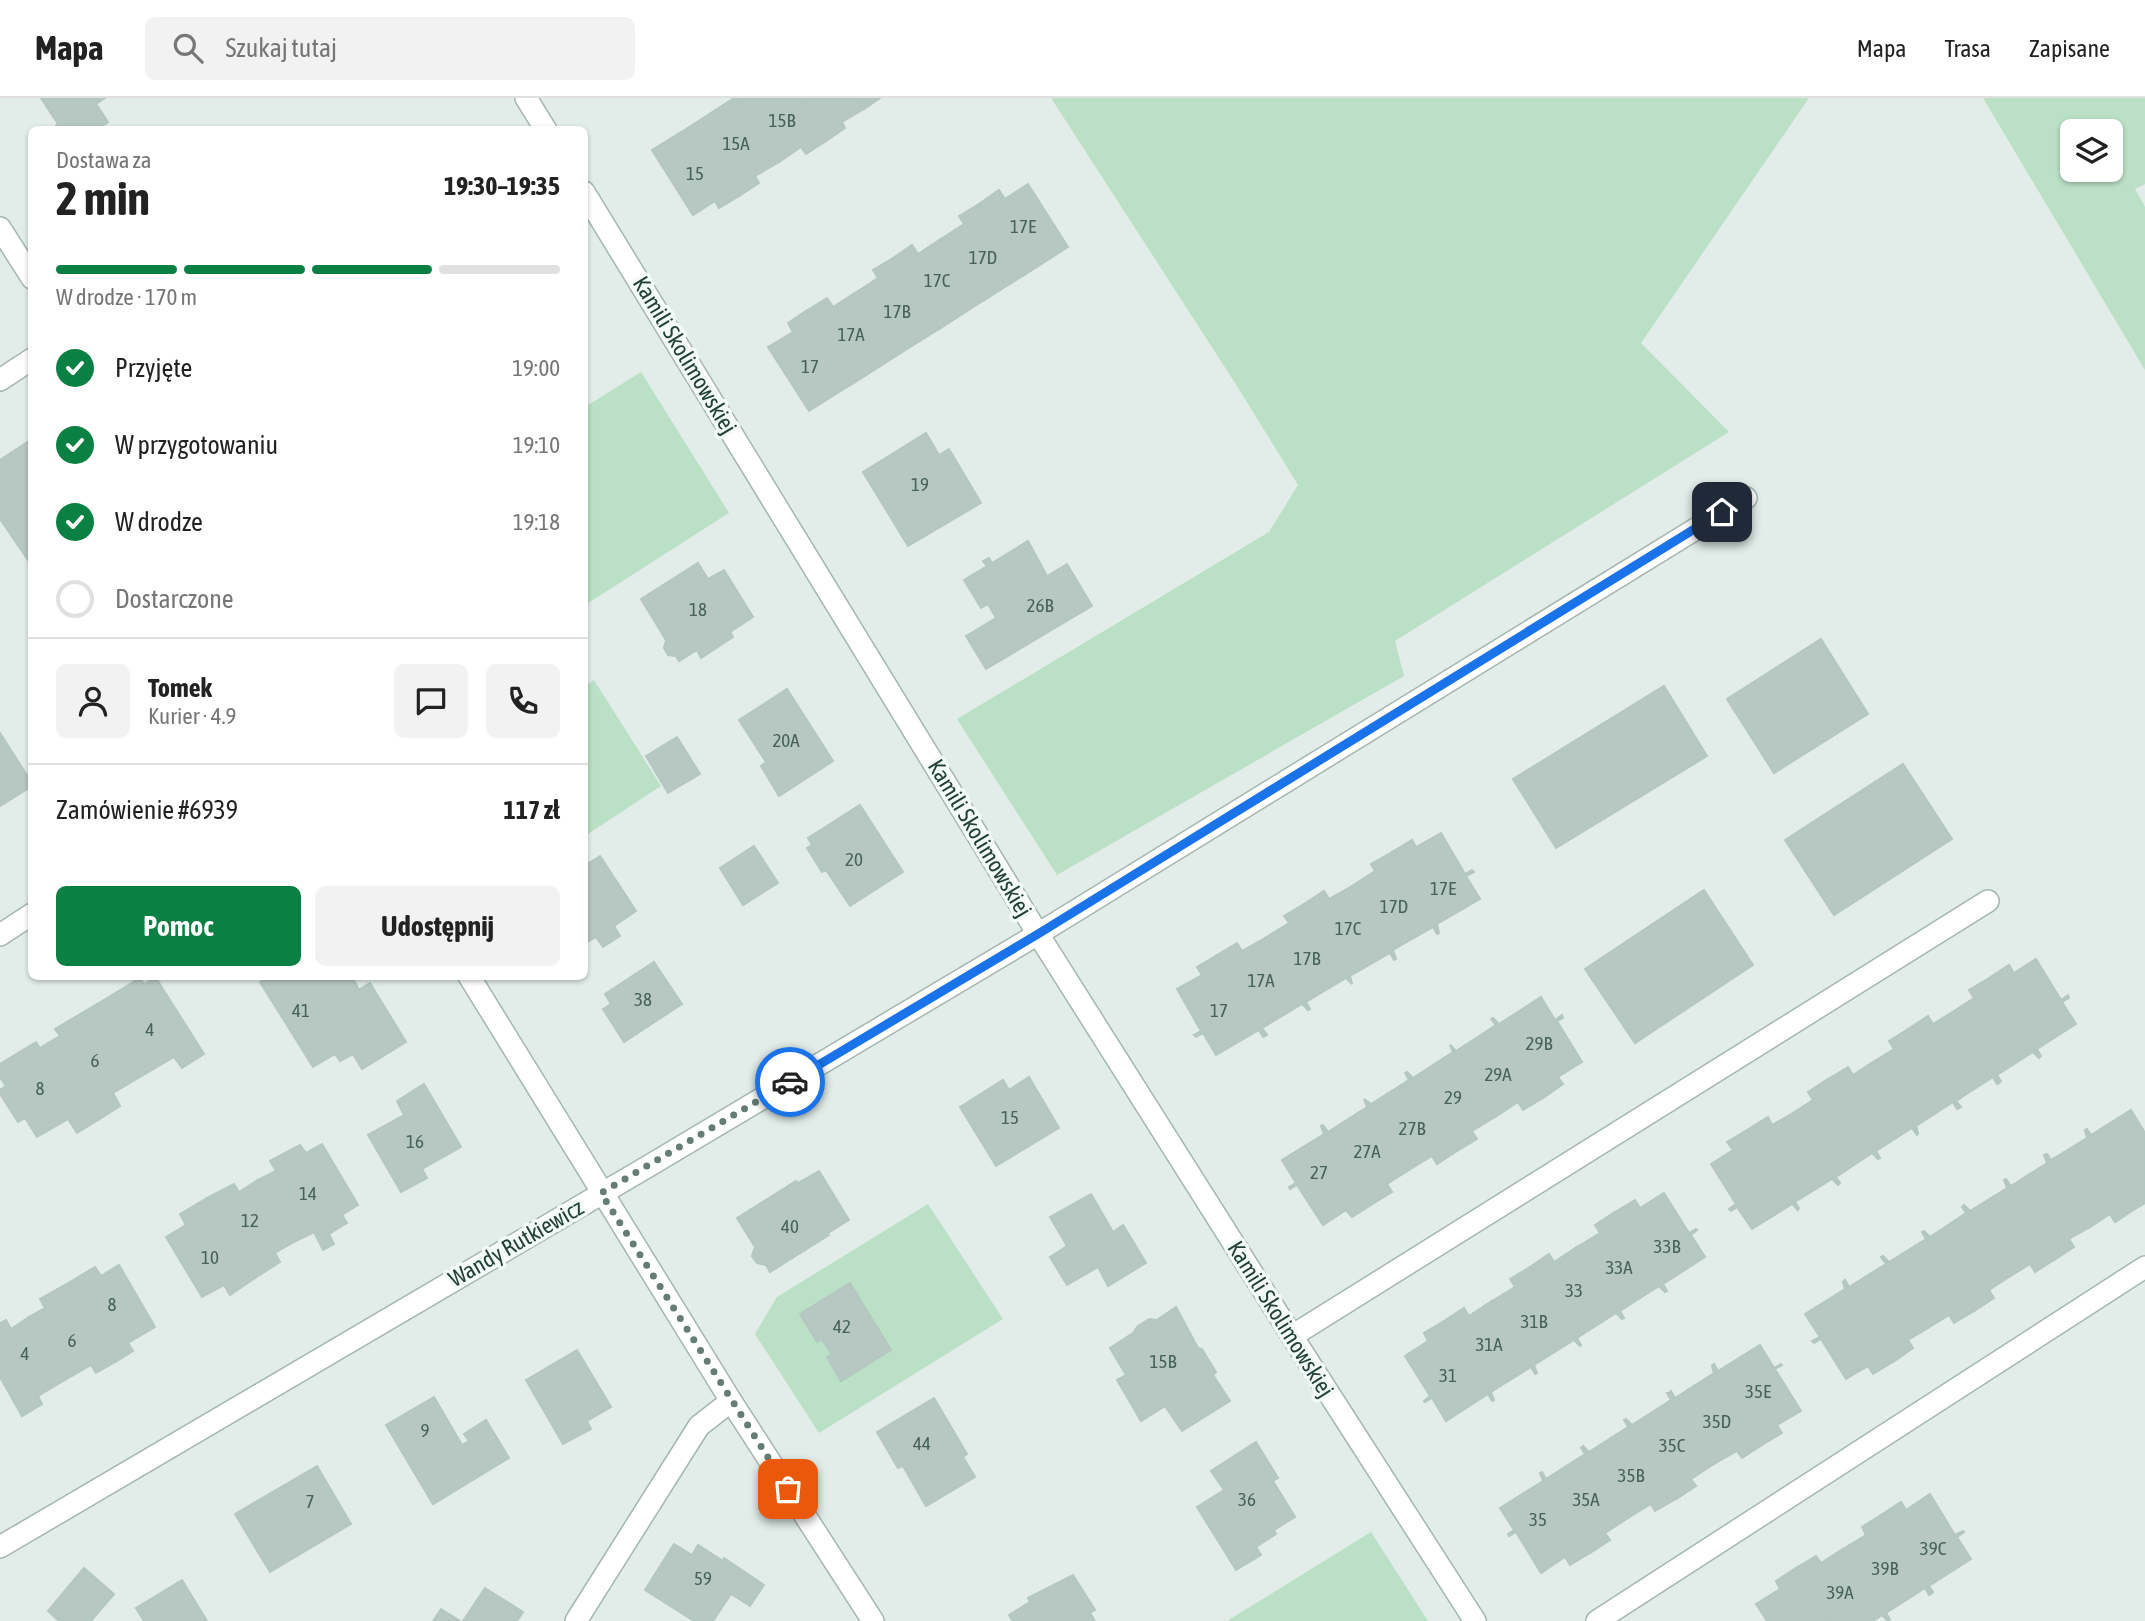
<!DOCTYPE html>
<html lang="pl">
<head>
<meta charset="utf-8">
<style>
	body { margin:0; font-family:"Asap Condensed",sans-serif; background:#f2f2f2; color:#222; height:100vh; display:flex; flex-direction:column; font-size:26px; white-space:nowrap }
	* { box-sizing:border-box; margin:0 }
	p { font-size:23px; color:#767676 }
	.icon { flex:none; width:38px; height:38px; fill:none; stroke:currentColor; stroke-width:2; stroke-linecap:round; stroke-linejoin:round }
	.map { position:relative; flex:1; overflow:hidden }
	.details { position:absolute; left:28px; top:28px; width:560px; height:854px; display:flex; flex-direction:column; background:#fff; border-radius:10px; box-shadow:0 2px 5px #0004 }
	.details>* { flex:none }
	.buttons { position:absolute; left:2060px; top:21px; display:grid; gap:14px }
	.buttons a { display:grid; place-items:center; width:63px; height:63px; border-radius:10px; background:#fff; box-shadow:0 2px 5px #0004; font-size:35px }
	.pin { position:absolute; display:grid; place-items:center; width:60px; height:60px; color:#fff; margin:-30px; border-radius:14px; box-shadow:0 4px 10px #0006 }
	.courier { position:absolute; display:grid; place-items:center; width:70px; height:70px; margin:-35px; border:5px solid #1a73e8; border-radius:50%; background:#fff; color:#222; box-shadow:0 2px 9px #0007 }
	.head em { font-style:normal; font-weight:700 }
	.head div { display:flex; flex-direction:column-reverse }
	.head { display:flex; align-items:center; justify-content:space-between; height:119px; padding:0 28px }
	h1 { font-size:46px; font-weight:700; line-height:52px }
	.bar { display:grid; grid-template-columns:repeat(4,1fr); gap:10px 7px; align-content:center; height:84px; padding:0 28px }
	.bar i { height:9px; border-radius:5px; background:#e0e0e0 }
	.bar .current { background:#0b8043 }
	.bar p { grid-column:span 4 }
	.line { display:flex; align-items:center; gap:18px; padding:0 28px; border-top:2px solid #e0e0e0 }
	.line div { flex:1 }
	.round { display:grid; place-items:center; flex:none; width:74px; height:74px; border-radius:10px; background:#f2f2f2 }
	ol { padding:0 28px; list-style:none }
	li { display:flex; align-items:center; gap:21px; height:77px }
	li p { margin-inline-start:auto }
	li .icon { padding:7px; border-radius:50%; background:#0b8043; color:#fff; stroke-width:4 }
	li:last-child { color:#767676 }
	li i { width:38px; height:38px; border:4px solid #e0e0e0; border-radius:50% }
	.cta { display:flex; gap:14px; margin-top:auto; padding:14px 28px }
	.cta a { flex:1; height:80px; border-radius:10px; background:#0b8043; color:#fff; font-size:28px; font-weight:700; line-height:80px; text-align:center }
	.cta a+a { background:#f2f2f2; color:#222 }
	header { display:flex; align-items:center; gap:42px; box-sizing:border-box; height:98px; padding:0 35px; background:#fff; border-bottom:2px solid #e0e0e0 }
	header strong { font-size:33px }
	nav { display:flex; gap:38px; margin-inline-start:auto; font-size:24px }
	.search { width:490px; height:63px; background:#f2f2f2; display:flex; align-items:center; gap:18px; box-sizing:border-box; padding:0 24px; border-radius:10px; color:#767676; font-size:26px }
	.map>svg:first-child { display:block }
	.green { fill:#bae0c5; fill-rule:evenodd }
	.building { fill:#b7c8c2; stroke:#b4c7c0; stroke-width:2 }
	.lines { fill:none; stroke-linecap:round; stroke-linejoin:round }
	.street-casing { stroke:#a4b6b0; stroke-width:24 }
	.street { stroke:#fff; stroke-width:21 }
	.done { stroke:#657d76; stroke-width:7; stroke-dasharray:0 12.6 }
	.route { stroke:#1a73e8; stroke-width:9 }
	.labels { text-anchor:middle; dominant-baseline:central; stroke-width:7; stroke-linejoin:round; paint-order:stroke }
	.number-label { font-size:19px; fill:#46625a }
	.street-label { font-size:23px; fill:#214038; stroke:#f3f9f6 }
</style>
</head>
<body>
<header>
<strong>Mapa</strong>
<div class="search"><svg class="icon" aria-label="search" viewBox="0 0 24 24"><circle cx="10" cy="10" r="6"/><path d="M15 15l6 6"/></svg>Szukaj tutaj</div>
<nav><a>Mapa</a><a>Trasa</a><a>Zapisane</a></nav>
</header>
<div class="map">
<svg width="2145" height="1523" viewBox="0 0 2145 1523">
	<rect width="100%" height="100%" fill="#e2ede9"/>
	<g class="green">
		<polygon points="1051,0 1809,0 1641,245 1729,334 1395,543 1404,578 1057,777 957,621 1269,434 1298,387 1237,288"/>
		<path d="M1983,0H2145V86L2135,91L2145,109V272ZM2072,33H2110V72H2072Z"/>
		<polygon points="641,274 729,415 585,507 585,309"/>
		<polygon points="594,582 661,688 585,738 585,588"/>
		<polygon points="928,1106 1003,1221 819,1335 755,1236 777,1199"/>
		<polygon points="1371,1434 1428,1523 1227,1523"/>
	</g>
	<g class="building">
		<polygon points="41,0 105,0 96,6 108,24 97,32 51,32 58,26"/>
		<polygon points="734,0 738,0 779,64 755,78 759,85 739,98 694,26"/>
		<polygon points="738,0 798,0 826,43 806,56 801,49 779,64"/>
		<polygon points="798,0 857,0 864,11 842,24 845,30 826,43"/>
		<polygon points="857,0 880,0 864,11"/>
		<polygon points="694,26 739,98 719,110 715,103 693,117 652,52"/>
		<polygon points="1028,86 1068,149 1024,177 979,106 999,92 1005,101"/>
		<polygon points="979,106 1024,177 981,204 941,141 964,126 959,118"/>
		<polygon points="941,141 981,204 939,231 893,160 912,147 918,156"/>
		<polygon points="893,160 939,231 896,258 855,195 878,180 873,172"/>
		<polygon points="855,195 896,258 852,286 806,213 827,200 833,209"/>
		<polygon points="806,213 852,286 809,313 768,249 793,234 788,225"/>
		<polygon points="926,335 939,357 949,351 981,405 908,448 863,374"/>
		<polygon points="32,341 32,400 0,421 0,362"/>
		<polygon points="32,400 32,464 30,465 0,421"/>
		<polygon points="1028,443 1047,478 1067,466 1092,508 986,571 966,538 996,520 988,506 981,510 964,482 987,468 983,463 989,460 992,465"/>
		<polygon points="698,465 708,481 724,472 753,519 730,534 733,539 701,560 697,552 679,563 676,558 668,557 664,550 666,542 641,501"/>
		<polygon points="1821,541 1868,616 1774,675 1727,601"/>
		<polygon points="1664,588 1707,658 1556,750 1513,681"/>
		<polygon points="787,591 833,663 779,698 761,668 766,664 739,622"/>
		<polygon points="0,635 32,685 32,688 0,708"/>
		<polygon points="677,639 700,676 668,695 646,658"/>
		<polygon points="1903,666 1952,741 1834,817 1785,742"/>
		<polygon points="860,707 903,774 850,808 826,772 822,774 807,750 812,747 808,740"/>
		<polygon points="1441,735 1465,776 1472,772 1474,774 1466,778 1480,801 1437,826 1439,835 1392,754 1412,742 1416,749"/>
		<polygon points="754,748 778,785 743,807 720,770"/>
		<polygon points="1392,754 1439,835 1437,836 1433,829 1393,852 1396,861 1352,788 1375,773 1371,766"/>
		<polygon points="600,758 636,813 614,828 620,838 603,849 596,839 584,846 584,768"/>
		<polygon points="1352,788 1396,861 1394,862 1390,855 1350,878 1352,886 1304,806 1324,793 1329,801"/>
		<polygon points="1704,792 1753,867 1635,945 1585,871"/>
		<polygon points="1304,806 1352,886 1346,880 1306,904 1310,911 1308,912 1265,840 1289,825 1284,818"/>
		<polygon points="1265,840 1308,912 1302,906 1262,930 1267,937 1265,938 1217,857 1237,845 1242,853"/>
		<polygon points="1217,857 1265,938 1263,939 1259,932 1216,957 1203,935 1196,939 1194,937 1201,933 1177,891 1202,877 1197,869"/>
		<polygon points="2036,861 2061,902 2068,897 2069,900 2062,904 2076,926 2037,951 2041,958 2039,960 1989,880 2009,867 2014,875"/>
		<polygon points="654,864 682,906 624,944 603,911 611,906 605,896"/>
		<polygon points="269,878 352,878 359,892 290,932 260,884"/>
		<polygon points="140,880 144,886 156,880 204,956 182,970 174,959 140,979 97,906"/>
		<polygon points="1989,880 2039,960 2033,954 1997,977 2001,983 1999,985 1954,913 1974,900 1969,892"/>
		<polygon points="370,885 406,944 362,971 353,956 340,963 335,956 313,969 290,932"/>
		<polygon points="1541,899 1555,922 1562,917 1563,920 1557,923 1582,964 1558,979 1563,986 1543,1000 1493,920 1499,926"/>
		<polygon points="97,906 140,979 113,995 120,1008 98,1022 48,945 60,938 55,931"/>
		<polygon points="1954,913 1999,985 1997,986 1993,979 1956,1003 1961,1009 1959,1010 1908,931 1928,918 1933,926"/>
		<polygon points="1493,920 1543,1000 1523,1012 1518,1004 1495,1019 1450,947 1456,953 1496,927 1491,921"/>
		<polygon points="1908,931 1959,1010 1957,1011 1953,1004 1916,1028 1918,1035 1873,964 1894,951 1889,943"/>
		<polygon points="36,944 40,950 48,945 98,1022 77,1035 68,1021 37,1039 25,1020 18,1024 0,996 0,992 6,988 0,979 0,966"/>
		<polygon points="1450,947 1495,1019 1472,1033 1477,1041 1457,1053 1407,974 1413,980 1453,954"/>
		<polygon points="1873,964 1918,1035 1917,1037 1912,1030 1876,1053 1880,1060 1878,1061 1828,981 1848,969 1853,977"/>
		<polygon points="1407,974 1457,1053 1437,1066 1432,1058 1409,1072 1364,1001 1371,1006 1409,982 1405,975"/>
		<polygon points="1029,979 1059,1030 996,1068 960,1009 1003,982 1009,992"/>
		<polygon points="1828,981 1878,1061 1872,1055 1836,1079 1840,1085 1838,1087 1793,1015 1813,1002 1808,994"/>
		<polygon points="424,986 461,1049 422,1071 427,1080 401,1094 368,1037 404,1017 397,1003"/>
		<polygon points="1364,1001 1409,1072 1387,1086 1392,1094 1371,1107 1321,1028 1323,1027 1328,1034 1367,1009"/>
		<polygon points="2131,1012 2145,1035 2145,1105 2135,1111 2085,1032 2087,1031 2091,1037"/>
		<polygon points="1793,1015 1838,1087 1832,1081 1795,1104 1799,1110 1798,1112 1747,1032 1768,1019 1772,1027"/>
		<polygon points="1321,1028 1371,1107 1352,1119 1346,1112 1323,1127 1297,1087 1290,1091 1289,1089 1296,1085 1282,1062 1324,1036"/>
		<polygon points="1747,1032 1798,1112 1792,1106 1752,1131 1737,1109 1731,1113 1729,1111 1736,1106 1711,1066 1733,1052 1727,1044"/>
		<polygon points="2085,1032 2135,1111 2115,1124 2110,1116 2090,1129 2044,1057 2047,1056 2051,1062 2087,1040"/>
		<polygon points="322,1046 358,1107 342,1117 347,1125 329,1136 334,1146 323,1152 314,1134 292,1145 258,1082 276,1073 270,1063 300,1047 306,1055"/>
		<polygon points="2044,1057 2090,1129 2069,1141 2074,1149 2054,1162 2004,1082 2006,1081 2011,1088 2047,1065"/>
		<polygon points="819,1073 849,1122 828,1135 829,1137 770,1174 766,1167 757,1165 752,1158 755,1149 737,1120 796,1083 798,1085"/>
		<polygon points="258,1082 292,1145 275,1155 280,1164 255,1180 207,1100 234,1086 239,1094"/>
		<polygon points="2004,1082 2054,1162 2035,1174 2030,1166 2009,1179 1964,1107 1970,1113 2007,1090"/>
		<polygon points="1664,1095 1689,1135 1696,1131 1697,1132 1691,1137 1705,1159 1663,1186 1667,1193 1665,1194 1615,1114 1635,1102 1640,1110"/>
		<polygon points="1091,1096 1113,1134 1123,1127 1146,1165 1108,1188 1098,1169 1067,1187 1050,1159 1067,1148 1050,1119"/>
		<polygon points="207,1100 255,1180 230,1197 224,1187 202,1199 166,1139 186,1127 180,1116"/>
		<polygon points="1964,1107 2009,1179 1989,1192 1994,1200 1974,1213 1924,1133 1930,1139 1966,1115 1962,1109"/>
		<polygon points="1615,1114 1665,1194 1659,1188 1620,1213 1624,1220 1622,1221 1577,1149 1600,1135 1595,1127"/>
		<polygon points="1924,1133 1974,1213 1954,1225 1949,1217 1928,1230 1883,1158 1889,1164 1926,1141 1922,1134"/>
		<polygon points="1577,1149 1622,1221 1616,1215 1577,1240 1581,1247 1580,1248 1530,1169 1549,1156 1554,1164"/>
		<polygon points="1883,1158 1928,1230 1908,1242 1913,1250 1893,1264 1843,1184 1845,1182 1849,1189 1886,1166 1881,1159"/>
		<polygon points="119,1167 155,1229 128,1245 133,1253 115,1264 70,1184 95,1169 101,1178"/>
		<polygon points="1530,1169 1580,1248 1574,1242 1534,1267 1537,1275 1492,1203 1515,1189 1510,1181"/>
		<polygon points="70,1184 115,1264 96,1275 91,1267 65,1282 29,1219 45,1210 40,1201"/>
		<polygon points="1843,1184 1893,1264 1873,1276 1868,1268 1846,1281 1821,1241 1814,1245 1812,1243 1820,1239 1805,1216 1845,1191"/>
		<polygon points="850,1185 891,1252 841,1283 827,1259 832,1257 822,1241 817,1244 800,1216"/>
		<polygon points="1492,1203 1537,1275 1535,1276 1531,1269 1491,1294 1494,1302 1444,1223 1464,1210 1469,1218"/>
		<polygon points="1176,1209 1198,1250 1202,1251 1216,1274 1213,1277 1230,1303 1182,1333 1165,1308 1141,1323 1117,1282 1126,1277 1110,1250 1133,1235 1137,1229 1149,1221 1157,1222"/>
		<polygon points="29,1219 65,1282 38,1298 42,1306 22,1318 0,1279 0,1225 6,1222 11,1231"/>
		<polygon points="1444,1223 1494,1302 1492,1303 1488,1296 1446,1323 1432,1300 1425,1304 1424,1303 1430,1298 1405,1258 1428,1243 1424,1235"/>
		<polygon points="1760,1247 1774,1270 1781,1266 1782,1267 1775,1271 1801,1313 1777,1327 1782,1335 1762,1347 1712,1268 1714,1266 1718,1273"/>
		<polygon points="577,1252 611,1309 587,1323 591,1331 563,1346 526,1282"/>
		<polygon points="1712,1268 1762,1347 1742,1360 1737,1353 1714,1366 1669,1295 1671,1293 1675,1300 1714,1275"/>
		<polygon points="1667,1295 1669,1295 1714,1366 1691,1381 1696,1388 1676,1401 1626,1321 1632,1327 1671,1302"/>
		<polygon points="434,1299 462,1347 469,1343 464,1336 486,1322 509,1360 433,1406 386,1327"/>
		<polygon points="934,1300 967,1356 963,1359 975,1379 926,1408 903,1368 898,1370 877,1334"/>
		<polygon points="1626,1321 1676,1401 1655,1413 1651,1406 1628,1420 1583,1348 1589,1354 1628,1329 1624,1322"/>
		<polygon points="1256,1344 1278,1380 1273,1383 1295,1419 1274,1432 1276,1436 1256,1449 1261,1457 1236,1472 1197,1409 1224,1392 1211,1373"/>
		<polygon points="1583,1348 1628,1420 1605,1435 1610,1442 1590,1455 1540,1375 1542,1374 1546,1381 1585,1356 1581,1350"/>
		<polygon points="317,1368 351,1426 270,1474 235,1416"/>
		<polygon points="1540,1375 1590,1455 1570,1467 1565,1459 1541,1475 1516,1434 1509,1438 1508,1436 1514,1432 1500,1410 1543,1383"/>
		<polygon points="1930,1396 1955,1437 1963,1433 1964,1434 1957,1439 1971,1461 1929,1488 1933,1494 1931,1496 1881,1417 1901,1404 1906,1412"/>
		<polygon points="1881,1417 1931,1496 1929,1497 1925,1490 1886,1515 1890,1521 1888,1523 1843,1451 1866,1437 1862,1429"/>
		<polygon points="674,1446 692,1457 698,1447 723,1463 724,1460 764,1487 750,1508 731,1496 713,1523 694,1523 645,1492"/>
		<polygon points="1843,1451 1888,1523 1882,1517 1873,1523 1829,1523 1796,1470 1816,1458 1821,1465"/>
		<polygon points="84,1470 114,1496 91,1523 59,1523 48,1513"/>
		<polygon points="1796,1470 1829,1523 1767,1523 1756,1506 1780,1491 1776,1483"/>
		<polygon points="1073,1477 1095,1512 1090,1515 1095,1523 1013,1523 1009,1517 1030,1504 1028,1500"/>
		<polygon points="182,1482 207,1523 144,1523 136,1510"/>
		<polygon points="485,1490 523,1514 517,1523 463,1523"/>
		<polygon points="441,1511 460,1523 433,1523"/>
	</g>
	<g class="lines">
		<defs>
			<g id="street">
				<polyline points="526,0 546,32"/>
				<polyline points="584,94 1038,836 1292,1238 1475,1523"/>
				<polyline points="0,130 32,180"/>
				<polyline points="0,282 32,261"/>
				<polyline points="0,837 32,816"/>
				<polyline points="469,878 731,1303 873,1523"/>
				<polyline points="1292,1238 1988,803"/>
				<polyline points="0,1449 647,1069 1038,836 1746,400"/>
				<polyline points="576,1523 699,1328 731,1303"/>
				<polyline points="1597,1523 2145,1169"/>
			</g>
		</defs>
		<use href="#street" class="street-casing"/>
		<use href="#street" class="street"/>
	</g>
	<g class="lines">
		<polyline class="done" points="788,1391 601,1095 790,984"/>
		<polyline class="route" points="790,984 1038,836 1722,414"/>
	</g>
	<g class="labels">
		<g class="number-label">
			<text x="782" y="22">15B</text>
			<text x="736" y="45">15A</text>
			<text x="695" y="75">15</text>
			<text x="1023" y="128">17E</text>
			<text x="983" y="159">17D</text>
			<text x="937" y="182">17C</text>
			<text x="897" y="213">17B</text>
			<text x="851" y="236">17A</text>
			<text x="810" y="268">17</text>
			<text x="920" y="386">19</text>
			<text x="1040" y="507">26B</text>
			<text x="698" y="511">18</text>
			<text x="786" y="642">20A</text>
			<text x="854" y="761">20</text>
			<text x="1443" y="790">17E</text>
			<text x="1394" y="808">17D</text>
			<text x="1348" y="830">17C</text>
			<text x="1307" y="860">17B</text>
			<text x="1261" y="882">17A</text>
			<text x="643" y="901">38</text>
			<text x="301" y="912">41</text>
			<text x="1219" y="912">17</text>
			<text x="150" y="931">4</text>
			<text x="1539" y="945">29B</text>
			<text x="95" y="962">6</text>
			<text x="1498" y="976">29A</text>
			<text x="40" y="990">8</text>
			<text x="1453" y="999">29</text>
			<text x="1010" y="1019">15</text>
			<text x="1412" y="1030">27B</text>
			<text x="415" y="1043">16</text>
			<text x="1367" y="1053">27A</text>
			<text x="1319" y="1074">27</text>
			<text x="308" y="1095">14</text>
			<text x="250" y="1122">12</text>
			<text x="790" y="1128">40</text>
			<text x="1667" y="1148">33B</text>
			<text x="210" y="1159">10</text>
			<text x="1619" y="1169">33A</text>
			<text x="1574" y="1192">33</text>
			<text x="112" y="1206">8</text>
			<text x="1534" y="1223">31B</text>
			<text x="842" y="1228">42</text>
			<text x="72" y="1242">6</text>
			<text x="1489" y="1246">31A</text>
			<text x="25" y="1255">4</text>
			<text x="1163" y="1263">15B</text>
			<text x="1448" y="1277">31</text>
			<text x="1758" y="1293">35E</text>
			<text x="1717" y="1323">35D</text>
			<text x="425" y="1332">9</text>
			<text x="922" y="1345">44</text>
			<text x="1672" y="1347">35C</text>
			<text x="1631" y="1377">35B</text>
			<text x="1247" y="1401">36</text>
			<text x="1586" y="1401">35A</text>
			<text x="310" y="1403">7</text>
			<text x="1538" y="1421">35</text>
			<text x="1933" y="1450">39C</text>
			<text x="1885" y="1470">39B</text>
			<text x="703" y="1480">59</text>
			<text x="1840" y="1494">39A</text>
		</g>
		<g class="street-label">
			<text transform="translate(685 257) rotate(59)">Kamili Skolimowskiej</text>
			<text transform="translate(980 740) rotate(59)">Kamili Skolimowskiej</text>
			<text transform="translate(516 1145) rotate(-30)">Wandy Rutkiewicz</text>
			<text transform="translate(1281 1221) rotate(58)">Kamili Skolimowskiej</text>
		</g>
	</g>
</svg>
<div class="buttons">
<a><svg class="icon" aria-label="layers" viewBox="0 0 24 24"><path d="M12 4l9 5-9 5-9-5zM3 14l9 5 9-5"/></svg></a>
</div>
<div class="pin" style="left:788px;top:1391px;background:#ea580c"><svg class="icon" aria-label="bag" viewBox="0 0 24 24"><path d="M5 8h14l-1 12H6zM9 8a3 3 0 0 1 6 0"/></svg></div>
<div class="pin" style="left:1722px;top:414px;background:#1f2937"><svg class="icon" aria-label="home" viewBox="0 0 24 24"><path d="M3 11l9-7 9 7M6 9v11h12V9"/></svg></div>
<div class="courier" style="left:790px;top:984px"><svg class="icon" aria-label="car" viewBox="0 0 24 24"><path d="M5 17H2v-5l4-1 3-4h7l3 4 3 1v5h-3M9 17h6M6 11h13"/><circle cx="7" cy="17" r="2"/><circle cx="17" cy="17" r="2"/></svg></div>
<section class="details">
<div class="head"><div><h1>2 min</h1><p>Dostawa za</p></div><em>19:30–19:35</em></div>
<div class="bar"><i class="current"></i><i class="current"></i><i class="current"></i><i></i><p>W drodze · 170 m</p></div>
<ol>
<li><svg class="icon" aria-label="check" viewBox="0 0 24 24"><path d="M5 12l5 5 9-10"/></svg>Przyjęte<p>19:00</p></li>
<li><svg class="icon" aria-label="check" viewBox="0 0 24 24"><path d="M5 12l5 5 9-10"/></svg>W przygotowaniu<p>19:10</p></li>
<li><svg class="icon" aria-label="check" viewBox="0 0 24 24"><path d="M5 12l5 5 9-10"/></svg>W drodze<p>19:18</p></li>
<li><i></i>Dostarczone</li>
</ol>
<div class="line" style="height:126px"><a class="round"><svg class="icon" aria-label="person" viewBox="0 0 24 24"><circle cx="12" cy="8" r="4"/><path d="M4 21q1-7 8-7t8 7"/></svg></a><div><b>Tomek</b><p>Kurier · 4.9</p></div><a class="round"><svg class="icon" aria-label="chat" viewBox="0 0 24 24"><path d="M4 5h16v11H9l-5 4z"/></svg></a><a class="round"><svg class="icon" aria-label="phone" viewBox="0 0 24 24"><path d="M5 4h4l2 5-3 2q2 4 5 5l2-3 5 2v4C11 20 4 13 5 4z"/></svg></a></div>
<div class="line" style="height:91px"><div>Zamówienie #6939</div><b>117 zł</b></div>
<div class="cta"><a>Pomoc</a><a>Udostępnij</a></div>
</section>
</div>
</body>
</html>
